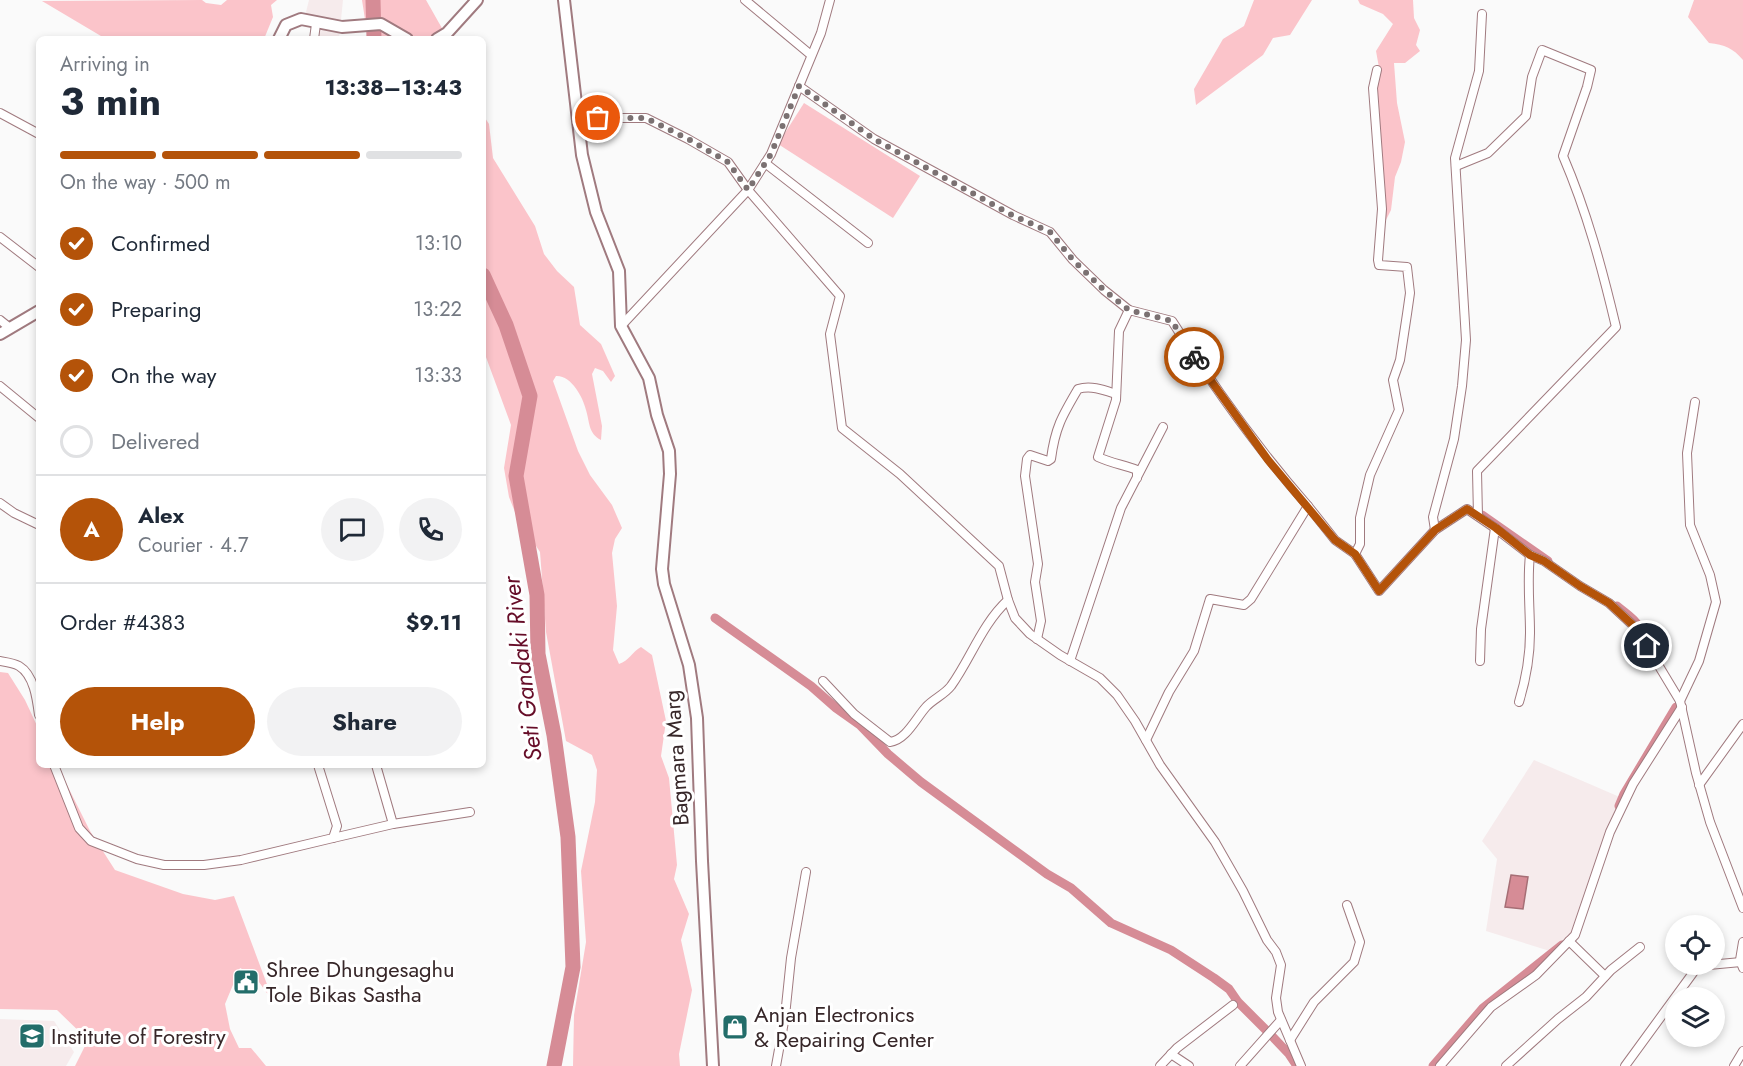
<!DOCTYPE html>
<html lang="en">
<head>
<meta charset="utf-8">
<style>
	body { margin:0; font-family:Jost,sans-serif; background:#f2f2f3; color:#1f2937; height:100vh; display:flex; flex-direction:column; font-size:22px; white-space:nowrap }
	* { box-sizing:border-box; margin:0 }
	p { font-size:20px; color:#747a83 }
	.icon { flex:none; width:33px; height:33px; fill:none; stroke:currentColor; stroke-width:2; stroke-linecap:round; stroke-linejoin:round }
	.map { position:relative; flex:1; overflow:hidden }
	.panel { position:absolute; left:36px; top:36px; width:450px; height:732px; display:flex; flex-direction:column; background:#fff; border-radius:9px; box-shadow:0 3px 9px #0003 }
	.panel>* { flex:none }
	.buttons { position:absolute; left:1665px; top:915px; display:grid; gap:12px }
	.buttons a { display:grid; place-items:center; width:60px; height:60px; border-radius:50%; background:#fff; box-shadow:0 3px 9px #0003; font-size:30px }
	.pin { position:absolute; display:grid; place-items:center; width:51px; height:51px; color:#fff; margin:-26px; border:3px solid #fff; border-radius:50%; box-shadow:0 2px 6px #0007 }
	.courier { position:absolute; display:grid; place-items:center; width:60px; height:60px; margin:-30px; border:4px solid #b45309; border-radius:50%; background:#fff; color:#222; box-shadow:0 2px 8px #0007 }
	.summary em { font-style:normal; font-weight:700 }
	.summary div { display:flex; flex-direction:column-reverse }
	.summary { display:flex; align-items:center; justify-content:space-between; height:102px; padding:0 24px }
	h1 { font-size:39px; font-weight:700; line-height:45px }
	.bar { display:grid; grid-template-columns:repeat(4,1fr); gap:9px 6px; align-content:center; height:72px; padding:0 24px }
	.bar i { height:8px; border-radius:4px; background:#e0e1e3 }
	.bar .on { background:#b45309 }
	.bar p { grid-column:span 4 }
	.line { display:flex; align-items:center; gap:15px; padding:0 24px; border-top:2px solid #e0e1e3 }
	.line div { flex:1 }
	.round { display:grid; place-items:center; flex:none; width:63px; height:63px; border-radius:32px; background:#f2f2f3 }
	ol { padding:0 24px; list-style:none }
	li { display:flex; align-items:center; gap:18px; height:66px }
	li p { margin-inline-start:auto }
	li .icon { padding:6px; border-radius:50%; background:#b45309; color:#fff; stroke-width:4 }
	li:last-child { color:#747a83 }
	li i { width:33px; height:33px; border:3px solid #e0e1e3; border-radius:50% }
	.cta { display:flex; gap:12px; margin-top:auto; padding:12px 24px }
	.cta a { flex:1; height:69px; border-radius:36px; background:#b45309; color:#fff; font-size:24px; font-weight:700; line-height:69px; text-align:center }
	.cta a+a { background:#f2f2f3; color:#1f2937 }
	.map>svg:first-child { display:block }
	.built { fill:#f6ebec }
	.green { fill:#fbc4ca }
	.water { fill:#d68c96; stroke:#a66e75; stroke-width:1.5 }
	.lines { fill:none; stroke-linecap:round; stroke-linejoin:round }
	.canal { stroke:#d68c96; stroke-width:9 }
	.river { stroke:#d68c96; stroke-width:15 }
	.minor-casing { stroke:#a07a7f; stroke-width:10 }
	.secondary-casing { stroke:#a07a7f; stroke-width:14 }
	.minor { stroke:#fff; stroke-width:8 }
	.secondary { stroke:#fff; stroke-width:10 }
	.done { stroke:#7b7172; stroke-width:6; stroke-dasharray:0 10.8 }
	.route { stroke:#b45309; stroke-width:8 }
	.labels { text-anchor:middle; dominant-baseline:central; stroke-width:6; stroke-linejoin:round; paint-order:stroke }
	.street-label { font-size:22px; fill:#372729; stroke:#fff }
	.poi-label { font-size:22px; fill:#372729; stroke:#fff; text-anchor:start }
	.water-label { font-size:24px; font-style:italic; fill:#660d28; stroke:#fff }
</style>
</head>
<body>
<div class="map">
<svg width="1743" height="1066" viewBox="0 0 1743 1066">
	<rect width="100%" height="100%" fill="#fafafa"/>
	<g class="built">
		<polygon points="309,0 343,0 339,39 317,39 318,29 305,16"/>
		<polygon points="1534,760 1622,798 1571,937 1553,952 1486,931 1497,859 1482,841"/>
		<polygon points="0,1019 54,1021 74,1052 66,1066 0,1066"/>
	</g>
	<g class="green">
		<polygon points="202,0 206,3 221,5 227,0 277,0 271,5 273,17 264,39 106,39 42,1"/>
		<polygon points="362,0 426,0 443,30 446,39 368,39"/>
		<polygon points="1254,0 1312,0 1290,35 1273,38 1263,55 1196,105 1194,89 1223,39 1244,26"/>
		<polygon points="1358,0 1413,0 1414,18 1420,30 1416,45 1420,51 1405,63 1394,63 1397,103 1405,142 1401,162 1395,177 1391,210 1383,226 1375,90 1380,73 1376,51 1393,24 1383,14 1360,4"/>
		<path d="M1694,0H1743V60C1733,48 1725,45 1709,43L1688,17Z"/>
		<polygon points="804,103 920,176 893,218 778,144"/>
		<path d="M483,115L489,124L493,158L535,226L544,254L557,271L574,287L580,325L601,344L615,376L611,382L603,371L595,368L592,374L602,426L601,440C588,433 590,423 586,410C583,397 571,375 556,376L553,381L578,451L590,475L612,505L622,528L615,539L612,553L617,606L613,650L619,664C629,661 632,652 641,647L652,655L666,721L661,756L669,778L677,865L674,879L689,914L681,940L692,990L679,1054L680,1066H573L574,1015L586,942L581,871L595,802L597,770L592,755L566,741L546,632L540,552L517,517L509,497L504,468L511,425L483,349Z"/>
		<polygon points="0,672 8,673 25,700 39,730 39,765 57,765 90,831 115,870 183,894 215,900 234,896 274,1003 254,975 240,968 225,1004 230,1029 239,1048 251,1048 266,1066 75,1066 88,1040 57,1010 0,1009"/>
	</g>
	<polygon class="water" points="1511,875 1528,877 1523,909 1505,907"/>
	<g class="lines">
		<g class="canal">
			<polyline points="1482,515 1548,561"/>
			<path d="M1617,606C1627,614 1638,621 1642,633"/>
			<polyline points="715,618 811,686 836,708 860,725 888,754 921,782 1047,874 1071,888 1111,923 1171,950 1214,978 1229,989 1238,1002 1267,1031"/>
			<polyline points="1619,806 1624,794 1676,707"/>
			<polyline points="1271,1035 1289,1054 1297,1066"/>
			<polyline points="1433,1066 1483,1008 1562,945"/>
		</g>
		<g class="river">
			<polyline points="373,0 374,39"/>
			<polyline points="483,275 506,325 530,396 516,476 537,595 538,654 554,735 568,837 573,967 554,1066"/>
		</g>
		<defs>
			<g id="minor">
				<polyline points="745,0 811,55"/>
				<polyline points="314,39 316,24"/>
				<polyline points="799,86 874,139 1013,215 1050,232 1073,260 1104,290 1129,310"/>
				<polyline points="0,113 39,134"/>
				<polyline points="576,118 646,118 688,139 728,162 748,190 840,296 830,334 842,428 900,474 999,566 1008,600 1015,618 1030,634 1060,655 1100,678 1117,695 1135,721 1160,765 1215,842 1243,891 1267,940 1276,952 1281,965 1276,998 1278,1012 1301,1066"/>
				<polyline points="765,163 868,243"/>
				<path d="M1456,166L1488,153L1526,116L1532,77L1542,50L1591,70L1587,87L1563,156C1587,212 1602,268 1616,327L1477,471L1478,516"/>
				<polyline points="0,237 39,267"/>
				<polyline points="0,320 10,328"/>
				<polyline points="621,326 748,190 771,154 821,33 830,0"/>
				<polyline points="0,386 39,418"/>
				<path d="M1137,478V470C1124,465 1111,463 1098,457L1116,400L1119,331L1129,310L1172,321C1213,386 1257,448 1308,506"/>
				<polyline points="0,503 14,513 39,525"/>
				<polyline points="1435,530 1433,517 1454,439 1462,386 1466,340 1455,158 1479,71 1482,14"/>
				<polyline points="1355,554 1360,544 1360,518 1370,475 1399,410 1393,380 1400,360 1407,314 1410,293 1407,267 1379,265 1378,260 1382,209 1373,88 1377,70"/>
				<path d="M1037,639L1041,621L1035,582L1038,564L1025,476L1027,459L1030,455L1048,461L1051,459C1055,428 1062,416 1078,389C1091,385 1104,390 1116,394"/>
				<path d="M0,661C6,662 14,663 19,666C34,675 37,699 39,715"/>
				<polyline points="1070,661 1121,508 1163,427"/>
				<polyline points="1480,661 1481,629 1495,528"/>
				<path d="M823,681L854,714L890,742C906,740 916,718 926,707C933,699 944,695 951,686C971,658 982,624 1008,600"/>
				<polyline points="1680,701 1699,661 1716,602 1710,575 1690,525 1687,453 1695,402"/>
				<path d="M1519,702C1526,679 1530,657 1530,633C1530,607 1527,581 1530,555"/>
				<polyline points="1146,740 1169,692 1194,651 1210,599 1244,605 1251,599 1308,506 1335,540 1355,554 1379,591 1435,530 1467,509 1495,528 1530,555 1544,561 1580,586 1609,603 1636,628 1680,701 1696,773 1710,822 1743,908"/>
				<polyline points="54,765 79,828 91,841 137,859 164,865 204,865 241,860 333,838 337,826 318,765"/>
				<polyline points="376,765 393,824"/>
				<polyline points="1699,785 1743,724"/>
				<polyline points="333,838 393,824 470,812"/>
				<polyline points="1569,941 1605,976"/>
				<polyline points="1743,942 1740,960 1743,968"/>
				<polyline points="1290,1040 1314,1002 1354,962 1360,942 1347,905"/>
				<polyline points="1171,1054 1189,1066"/>
				<polyline points="776,1066 785,1016 791,958 806,872"/>
				<polyline points="1160,1066 1177,1048 1233,1005"/>
				<polyline points="1240,1066 1281,1020"/>
				<polyline points="1440,1066 1491,1007 1536,975 1575,935 1610,832 1633,784 1682,707"/>
				<polyline points="1506,1066 1558,1019 1586,997 1611,970 1640,947"/>
				<polyline points="1625,1066 1698,966 1741,962"/>
				<polyline points="1734,1066 1743,1051"/>
			</g>
			<g id="secondary">
				<polyline points="564,0 582,155 596,212 619,271 621,326 649,378 657,415 669,451 670,474 662,569 664,584 689,665 697,718 702,861 713,1066"/>
				<polyline points="279,39 286,25 301,19 342,27 381,24 407,39"/>
				<polyline points="437,39 447,33 477,0"/>
				<polyline points="0,334 39,311"/>
			</g>
		</defs>
		<use href="#minor" class="minor-casing"/>
		<use href="#secondary" class="secondary-casing"/>
		<use href="#minor" class="minor"/>
		<use href="#secondary" class="secondary"/>
	</g>
	<g class="lines">
		<polyline class="done" points="598,118 646,118 688,139 728,162 748,190 771,154 799,86 874,139 1012,215 1050,232 1073,260 1104,290 1129,310 1172,321 1194,357"/>
		<polyline class="route" points="1194,357 1268,460 1335,540 1355,554 1379,591 1435,530 1467,509 1496,528 1530,555 1544,561 1580,586 1609,603 1636,628 1647,646"/>
	</g>
	<defs>
		<symbol id="civic-square" viewBox="-11 -11 22 22"><rect x="-9" y="-9" width="18" height="18" rx="4" fill="#236d6a" stroke="#fff"/><path d="M-.6-6.5H3V-4.5H.6V-3L4-1V1h2V6H-6V1h2V-1L-.6-3ZM-1.2 2.5V6h2.4V2.5Z" fill="#fff"/></symbol>
		<symbol id="shop-square" viewBox="-11 -11 22 22"><rect x="-9" y="-9" width="18" height="18" rx="4" fill="#236d6a" stroke="#fff"/><path d="M-5-2.5h2.3a2.7 3.5 0 0 1 5.4 0H5L5.5 6h-11ZM-1.5-2.5h3a1.5 2.3 0 0 0-3 0Z" fill="#fff"/></symbol>
		<symbol id="university-square" viewBox="-11 -11 22 22"><rect x="-9" y="-9" width="18" height="18" rx="4" fill="#236d6a" stroke="#fff"/><path d="M0-5L7-2L0 1L-7-2ZM-4 1L0 2.5L4 1V4Q0 6-4 4Z" fill="#fff"/></symbol>
	</defs>
	<g fill-rule="evenodd">
		<use href="#civic-square" x="231" y="967" width="30" height="30"/>
		<use href="#shop-square" x="720" y="1012" width="30" height="30"/>
		<use href="#university-square" x="17" y="1021" width="30" height="30"/>
	</g>
	<g class="labels">
		<g class="street-label">
			<text transform="translate(676 758) rotate(-94)">Bagmara Marg</text>
		</g>
		<g class="poi-label">
			<text x="266" y="969">Shree Dhungesaghu<tspan x="266" dy="25">Tole Bikas Sastha</tspan></text>
			<text x="754" y="1014">Anjan Electronics<tspan x="754" dy="25">&amp; Repairing Center</tspan></text>
			<text x="51" y="1036">Institute of Forestry</text>
		</g>
		<g class="water-label">
			<text transform="translate(522 669) rotate(-97)">Seti Gandaki River</text>
		</g>
	</g>
</svg>
<div class="buttons">
<a><svg class="icon" aria-label="locate" viewBox="0 0 24 24"><circle cx="12" cy="12" r="6"/><path d="M12 2v4M12 18v4M2 12h4M18 12h4"/></svg></a>
<a><svg class="icon" aria-label="layers" viewBox="0 0 24 24"><path d="M12 4l9 5-9 5-9-5zM3 14l9 5 9-5"/></svg></a>
</div>
<div class="pin" style="left:598px;top:118px;background:#ea580c"><svg class="icon" aria-label="bag" viewBox="0 0 24 24"><path d="M5 8h14l-1 12H6zM9 8a3 3 0 0 1 6 0"/></svg></div>
<div class="pin" style="left:1647px;top:646px;background:#1f2937"><svg class="icon" aria-label="home" viewBox="0 0 24 24"><path d="M3 11l9-7 9 7M6 9v11h12V9"/></svg></div>
<div class="courier" style="left:1194px;top:357px"><svg class="icon" aria-label="bike" viewBox="0 0 24 24"><circle cx="6" cy="16" r="4"/><circle cx="18" cy="16" r="4"/><path d="M6 16l4-8h5l3 8M10 8l3 8H6M13 5h3"/></svg></div>
<section class="panel">
<div class="summary"><div><h1>3 min</h1><p>Arriving in</p></div><em>13:38–13:43</em></div>
<div class="bar"><i class="on"></i><i class="on"></i><i class="on"></i><i></i><p>On the way · 500 m</p></div>
<ol>
<li><svg class="icon" aria-label="check" viewBox="0 0 24 24"><path d="M5 12l5 5 9-10"/></svg>Confirmed<p>13:10</p></li>
<li><svg class="icon" aria-label="check" viewBox="0 0 24 24"><path d="M5 12l5 5 9-10"/></svg>Preparing<p>13:22</p></li>
<li><svg class="icon" aria-label="check" viewBox="0 0 24 24"><path d="M5 12l5 5 9-10"/></svg>On the way<p>13:33</p></li>
<li><i></i>Delivered</li>
</ol>
<div class="line" style="height:108px"><b class="round" style="background:#b45309;color:#fff">A</b><div><b>Alex</b><p>Courier · 4.7</p></div><a class="round"><svg class="icon" aria-label="chat" viewBox="0 0 24 24"><path d="M4 5h16v11H9l-5 4z"/></svg></a><a class="round"><svg class="icon" aria-label="phone" viewBox="0 0 24 24"><path d="M5 4h4l2 5-3 2q2 4 5 5l2-3 5 2v4C11 20 4 13 5 4z"/></svg></a></div>
<div class="line" style="height:78px"><div>Order #4383</div><b>$9.11</b></div>
<div class="cta"><a>Help</a><a>Share</a></div>
</section>
</div>
</body>
</html>
